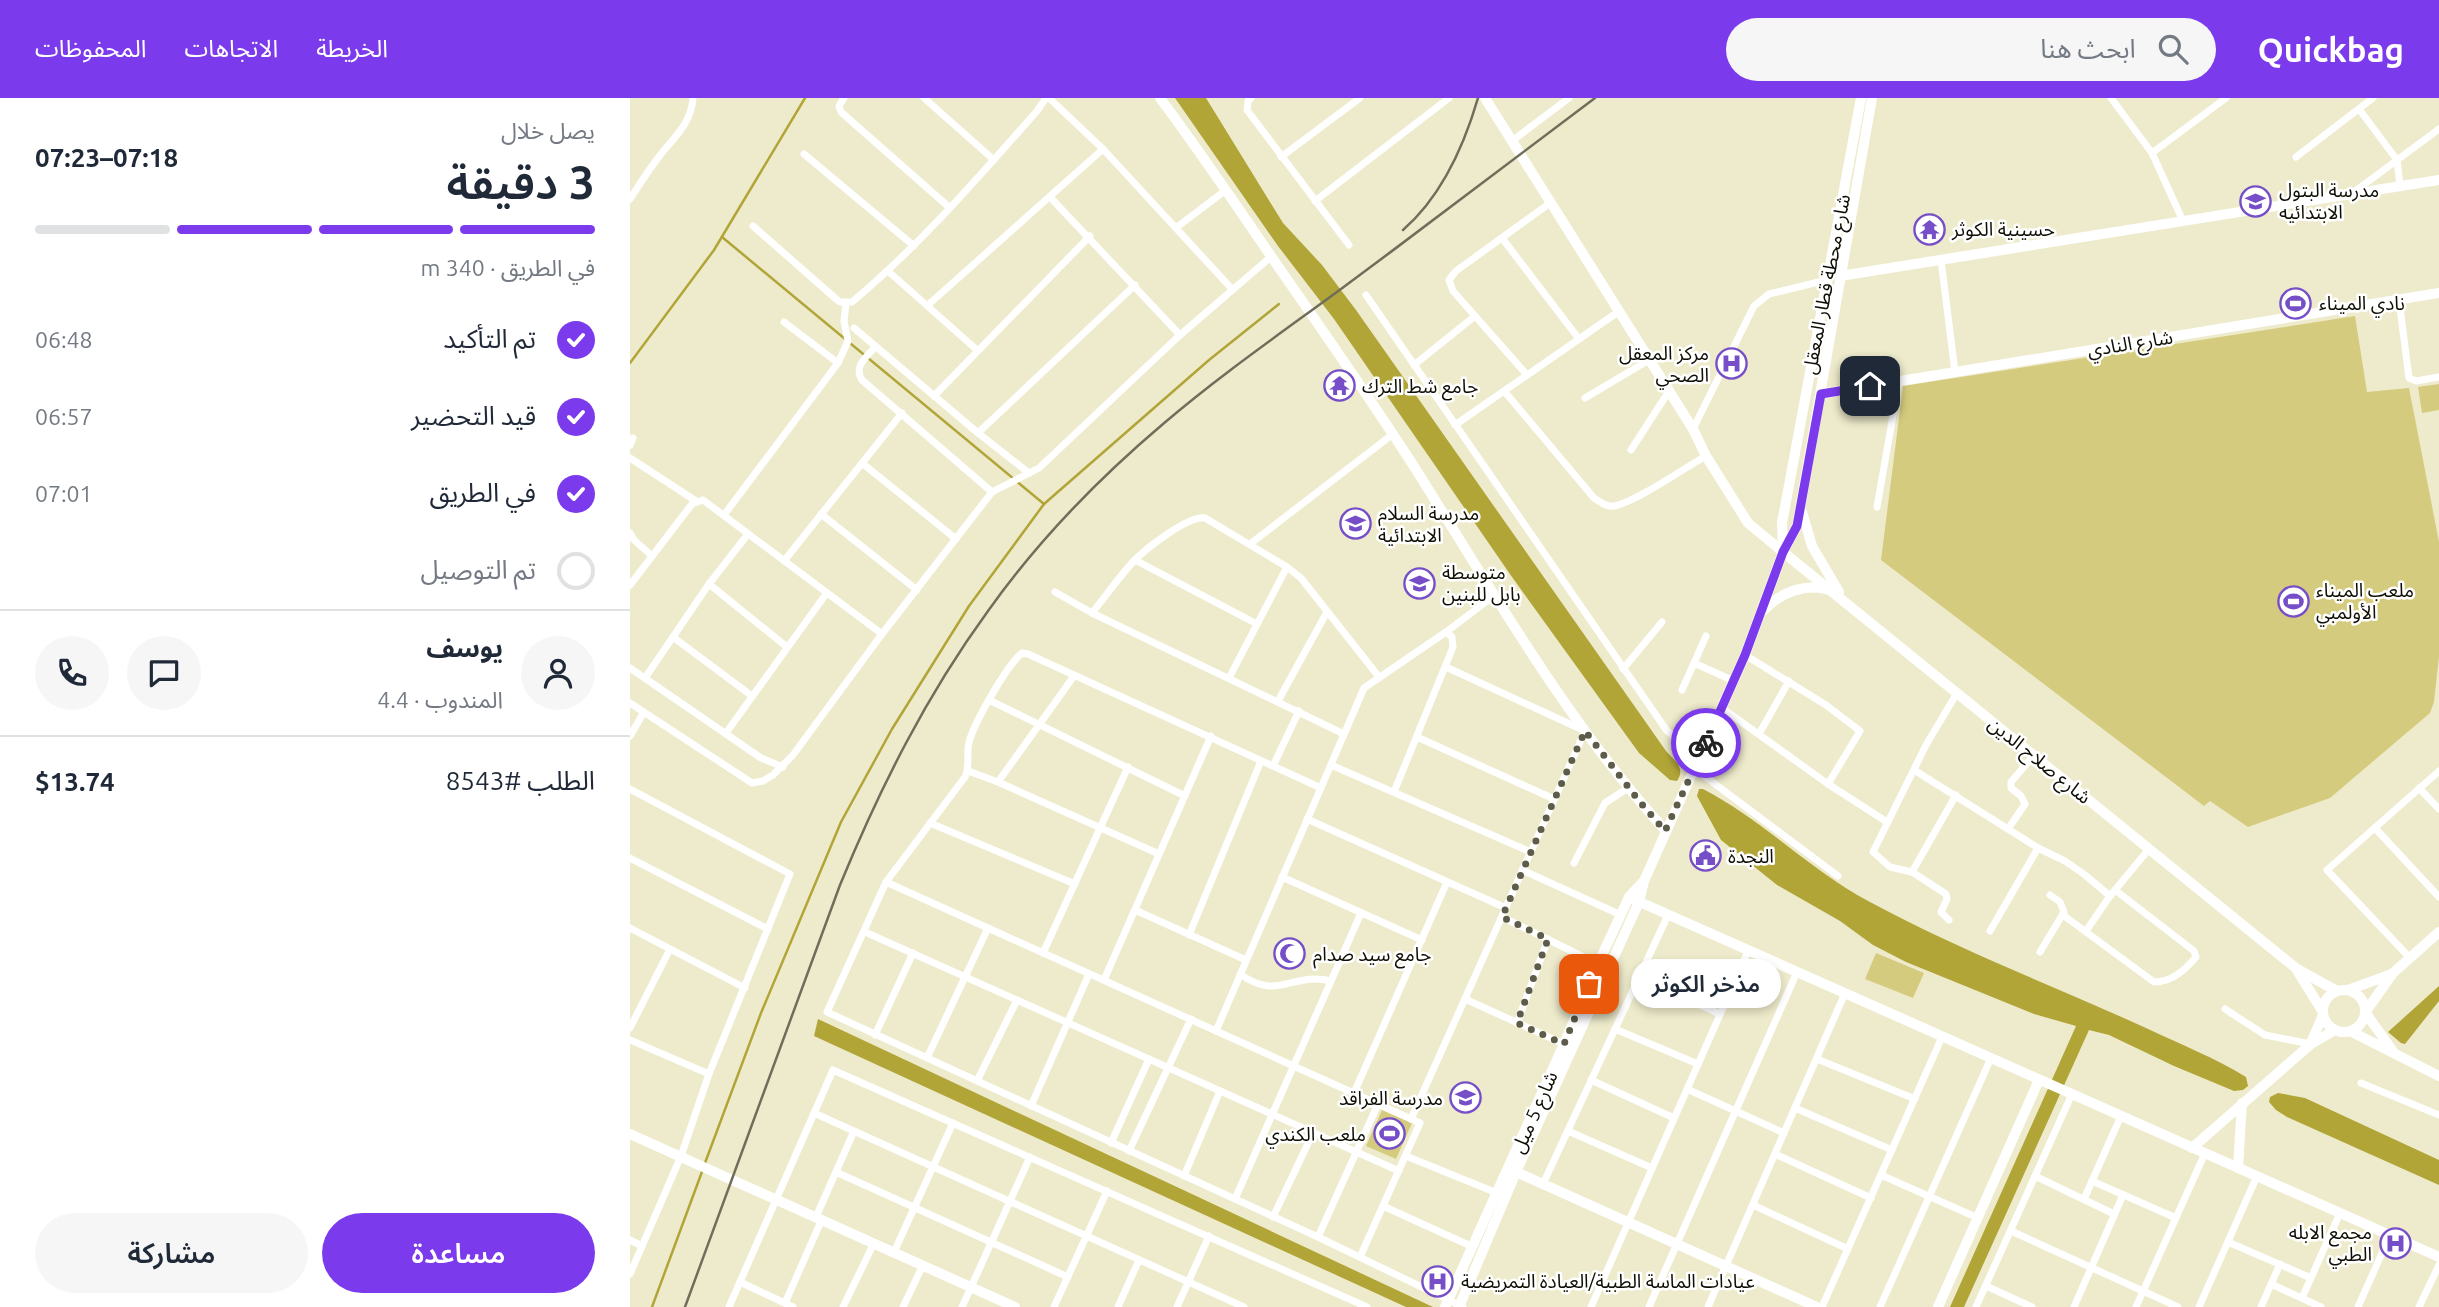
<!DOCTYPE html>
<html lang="ar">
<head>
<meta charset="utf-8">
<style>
	body { margin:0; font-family:Ubuntu,"Noto Sans Arabic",sans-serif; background:#f6f6f7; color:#1f2937; direction:rtl; height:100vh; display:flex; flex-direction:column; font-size:26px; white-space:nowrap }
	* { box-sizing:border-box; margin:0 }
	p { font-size:23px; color:#747a83 }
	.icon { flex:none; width:38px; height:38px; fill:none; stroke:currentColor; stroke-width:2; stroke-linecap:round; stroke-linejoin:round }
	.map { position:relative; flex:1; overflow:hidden; direction:ltr }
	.drawer { display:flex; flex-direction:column; background:#fff; width:630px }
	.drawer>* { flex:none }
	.pin { position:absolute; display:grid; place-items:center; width:60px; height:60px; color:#fff; margin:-30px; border-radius:14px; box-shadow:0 4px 10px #0006 }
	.courier { position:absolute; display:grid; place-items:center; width:70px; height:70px; margin:-35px; border:5px solid #7c3aed; border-radius:50%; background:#fff; color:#222; box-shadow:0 2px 9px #0007 }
	.bubble { position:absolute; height:49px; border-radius:24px; background:#fff; box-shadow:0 4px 10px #0003; font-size:23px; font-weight:600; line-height:49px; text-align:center; direction:rtl }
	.headline em { font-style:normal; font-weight:600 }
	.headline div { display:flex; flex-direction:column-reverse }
	.headline { display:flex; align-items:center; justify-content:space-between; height:119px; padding:0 35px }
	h1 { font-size:46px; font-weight:600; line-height:52px }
	.bar { display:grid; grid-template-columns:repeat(4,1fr); gap:10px 7px; align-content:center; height:84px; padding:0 35px }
	.bar i { height:9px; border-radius:5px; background:#e0e1e3 }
	.bar .active { background:#7c3aed }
	.bar p { grid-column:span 4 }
	.line { display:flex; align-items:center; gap:18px; padding:0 35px; border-top:2px solid #e0e1e3 }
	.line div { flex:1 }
	.round { display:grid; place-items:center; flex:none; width:74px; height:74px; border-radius:37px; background:#f6f6f7 }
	ol { padding:0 35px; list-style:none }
	li { display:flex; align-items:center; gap:21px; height:77px }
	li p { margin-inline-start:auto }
	li .icon { padding:7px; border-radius:50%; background:#7c3aed; color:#fff; stroke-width:4 }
	li:last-child { color:#747a83 }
	li i { width:38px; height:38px; border:4px solid #e0e1e3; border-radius:50% }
	.action { display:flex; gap:14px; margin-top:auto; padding:14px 35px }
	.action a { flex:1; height:80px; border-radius:42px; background:#7c3aed; color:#fff; font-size:28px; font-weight:600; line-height:80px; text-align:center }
	.action a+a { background:#f6f6f7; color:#1f2937 }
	header { display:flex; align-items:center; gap:42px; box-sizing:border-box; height:98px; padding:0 35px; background:#7c3aed; color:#fff }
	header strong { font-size:33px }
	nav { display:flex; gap:38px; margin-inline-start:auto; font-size:24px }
	.search { width:490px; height:63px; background:#f6f6f7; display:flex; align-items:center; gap:18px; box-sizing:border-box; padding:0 24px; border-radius:38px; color:#747a83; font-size:26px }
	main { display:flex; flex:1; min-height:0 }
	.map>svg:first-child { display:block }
	.garden { fill:#d5cb7e }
	.water { fill:#b2a537 }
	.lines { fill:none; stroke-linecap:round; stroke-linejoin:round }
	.stream { stroke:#b2a537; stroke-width:2.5 }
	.street { stroke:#fff; stroke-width:7 }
	.secondary { stroke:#fff; stroke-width:10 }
	.primary { stroke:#fff; stroke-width:10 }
	.rail { stroke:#706e5b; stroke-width:2.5 }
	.done { stroke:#5d5b4a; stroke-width:7; stroke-dasharray:0 12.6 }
	.route { stroke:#7c3aed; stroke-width:9 }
	.labels { text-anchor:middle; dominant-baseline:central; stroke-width:5; stroke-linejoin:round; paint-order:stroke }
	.poi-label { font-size:19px; fill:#0f0e04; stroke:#fff; text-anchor:start }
	.street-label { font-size:19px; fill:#0f0e04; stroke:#fff }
</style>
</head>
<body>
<header>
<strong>Quickbag</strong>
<div class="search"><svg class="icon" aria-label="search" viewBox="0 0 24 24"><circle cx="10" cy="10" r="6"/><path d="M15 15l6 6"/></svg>ابحث هنا</div>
<nav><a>الخريطة</a><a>الاتجاهات</a><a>المحفوظات</a></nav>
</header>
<main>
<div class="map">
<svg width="1809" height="1209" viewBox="0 0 1809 1209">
	<rect width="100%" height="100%" fill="#eeebcc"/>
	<g class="garden">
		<polygon points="1725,218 1737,294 1779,290 1809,444 1809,558 1804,604 1800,615 1700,700 1618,729 1580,703 1574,708 1251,462 1273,288"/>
		<polygon points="1809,286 1809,312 1792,315 1788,289"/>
		<polygon points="1246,855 1294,875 1283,900 1235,881"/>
		<polygon points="752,1012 782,1025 766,1061 736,1048"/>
	</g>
	<g class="water">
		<path d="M545,0H576L653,125L692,167L726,212L1036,653C1045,663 1056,670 1047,683L1040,682L1009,655L882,479L704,221L648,148Z"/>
		<path d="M1069,691H1073C1133,722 1180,772 1240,804C1329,852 1424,888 1516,930C1550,946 1585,960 1616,979L1618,988L1613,992L1604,993L1544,968L1479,937L1459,932L1334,1209H1320L1446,928L1404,916L1276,864L1243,847L1210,823L1147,787L1091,742L1067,698Z"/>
		<polygon points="1809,888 1809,903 1775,946 1771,945 1758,934"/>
		<polygon points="188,921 803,1209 776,1209 184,938"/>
		<polygon points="1648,995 1675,1000 1809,1062 1809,1087 1657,1019 1646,1012 1639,1004 1640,999"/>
	</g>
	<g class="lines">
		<g class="stream">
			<polyline points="92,139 414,406"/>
			<polyline points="0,265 84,152 175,0"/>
			<polyline points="75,1065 131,915 211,724 262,631 339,508 414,406 579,262 649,206"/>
			<polyline points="22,1209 73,1071"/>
		</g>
		<g class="street">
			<polyline points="214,0 209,8 211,14 320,110"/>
			<polyline points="294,0 364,62"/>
			<polyline points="419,0 473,51 602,191"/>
			<polyline points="621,0 618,3 617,12 719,147"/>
			<polyline points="1481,0 1522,55 1553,123"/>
			<polyline points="1729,11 1767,62 1770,88"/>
			<polyline points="882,43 939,0"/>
			<polyline points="1522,55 1596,0"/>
			<polyline points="174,56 284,148"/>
			<polyline points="651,59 730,0"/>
			<polyline points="1666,59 1743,0"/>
			<polyline points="1724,94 1809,31"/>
			<polyline points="420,99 550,237"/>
			<path d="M0,101C9,87 18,73 28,60C43,40 61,27 63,0"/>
			<polyline points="685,103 819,0"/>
			<path d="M123,128L205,200L210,204H222C290,147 348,80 407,13L416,0"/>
			<polyline points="547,129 596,92"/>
			<polyline points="872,140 949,241"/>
			<polyline points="1311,162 1325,274"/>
			<polyline points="258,173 347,252"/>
			<polyline points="736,197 1037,633 1070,658"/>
			<polyline points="1769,202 1779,280 1786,283 1809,279"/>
			<polyline points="298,207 473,51"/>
			<polyline points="154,224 208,265"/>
			<polyline points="224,230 348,335 399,375"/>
			<path d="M245,249C237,259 223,268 232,282L362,394"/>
			<polyline points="784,267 845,218"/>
			<polyline points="897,277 823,193 819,182 826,173 920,105"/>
			<path d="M875,294L964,400C970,404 976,409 984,408C1004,405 1056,369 1076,358"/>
			<polyline points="304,298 460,138"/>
			<polyline points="955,300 1019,262"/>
			<polyline points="825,327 988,214"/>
			<polyline points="1063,331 1124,208 1139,196 1197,182"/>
			<polyline points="348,335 505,187"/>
			<polyline points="0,347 3,340"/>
			<polyline points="1001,352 1039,293"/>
			<polyline points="0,360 66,403"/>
			<polyline points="232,365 326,441"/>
			<polyline points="1247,409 1269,283"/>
			<polyline points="191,416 287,492"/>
			<polyline points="94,417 208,265 218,243 214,223 216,205"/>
			<polyline points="0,435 4,442 22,458"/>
			<polyline points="620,446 763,336"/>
			<polyline points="505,462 627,526"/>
			<polyline points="154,463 272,315"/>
			<polyline points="79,486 157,549"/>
			<polyline points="0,487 62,406 73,402 252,536"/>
			<polyline points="425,494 462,515 714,636"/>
			<path d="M462,515C476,498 488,480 503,464C515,451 559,417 575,420L657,469L671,480L749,579"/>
			<polyline points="43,539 122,598"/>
			<polyline points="1115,557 1196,607 1230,633 1198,686"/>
			<polyline points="1064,565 1104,583"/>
			<polyline points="0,570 131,660 153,669"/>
			<polyline points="993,571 1032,524"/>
			<polyline points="15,580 79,486 118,436"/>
			<polyline points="599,580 657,469"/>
			<polyline points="1052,592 1076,538"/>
			<polyline points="359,602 555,698"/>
			<polyline points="648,603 697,514"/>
			<polyline points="0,605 122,685 133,683 143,677 163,657 252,536 362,394 409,370 550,237 642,158"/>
			<polyline points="1092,610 1198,686 1257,724"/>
			<polyline points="96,635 196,496"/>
			<polyline points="1129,636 1159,583"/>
			<polyline points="0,638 14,614"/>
			<polyline points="787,639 924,701"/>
			<polyline points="701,667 901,754"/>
			<polyline points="643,668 669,613"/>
			<polyline points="1065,671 1208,778"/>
			<polyline points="1284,672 1408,750 1435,763 1455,777 1480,798"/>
			<polyline points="338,673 368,684 529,756"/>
			<polyline points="368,684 444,578"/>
			<path d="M691,690L398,556L392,555C377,567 346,622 340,641C335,654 341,667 335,679L256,784L197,914L688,1139L833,1209"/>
			<polyline points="1789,690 1809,711"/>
			<polyline points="0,691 160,776 79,976 51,1058 0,1176"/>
			<polyline points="764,694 823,549 822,539 816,534"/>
			<polyline points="677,721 876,810"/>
			<polyline points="300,725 445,786"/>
			<polyline points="1745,730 1809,799"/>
			<polyline points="1378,731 1395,706 1391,698 1381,690 1381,684 1404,657"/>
			<polyline points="0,760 138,831"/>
			<polyline points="944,765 975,705 998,690"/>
			<polyline points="892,772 991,817"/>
			<polyline points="1282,774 1326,697"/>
			<polyline points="652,779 792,842"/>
			<polyline points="256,784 790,1025 730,1159"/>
			<polyline points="505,812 616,862"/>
			<path d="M1433,817L1524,884C1542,884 1555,872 1566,859L1564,853L1485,792"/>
			<polyline points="872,819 968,866"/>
			<polyline points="1319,822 1311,814 1317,801 1316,796 1282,774 1260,769 1243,754 1296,647 1327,595"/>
			<polyline points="0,830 115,890"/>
			<polyline points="1360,833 1408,750"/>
			<polyline points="1456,833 1480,798 1519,751"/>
			<polyline points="235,834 769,1073"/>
			<polyline points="559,837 631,663"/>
			<polyline points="1410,854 1434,814 1430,804 1420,797"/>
			<polyline points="413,855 498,669"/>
			<polyline points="1780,860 1697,772 1809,673"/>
			<path d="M610,876C649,904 662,873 701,883"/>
			<polyline points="1009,879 1090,916"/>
			<polyline points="474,882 581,638"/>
			<polyline points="835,901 934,946"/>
			<polyline points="1595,911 1635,937 1681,946"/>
			<polyline points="887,925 918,841"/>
			<polyline points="0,930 40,851"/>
			<polyline points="985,931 1068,966"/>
			<polyline points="586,933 734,590 816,534 865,497"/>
			<polyline points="245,937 283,855"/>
			<polyline points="0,942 79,976"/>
			<polyline points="297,960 358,830"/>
			<polyline points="1187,961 1285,1001"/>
			<polyline points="961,982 1044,1020"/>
			<polyline points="347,983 387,902"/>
			<polyline points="1731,985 1809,1017"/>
			<polyline points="1057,991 1154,1035"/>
			<polyline points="724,995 817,784"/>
			<polyline points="401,1008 459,876"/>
			<polyline points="1165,1010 1262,1052"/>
			<polyline points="184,1015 614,1209"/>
			<polyline points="781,1021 955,633 816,569"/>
			<polyline points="938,1033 1022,1070"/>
			<polyline points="481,1045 519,961"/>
			<polyline points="499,1053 561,921"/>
			<polyline points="1145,1056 1241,1100"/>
			<polyline points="776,1058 867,1095"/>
			<polyline points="206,1074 438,1179"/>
			<polyline points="1251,1077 1348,1120"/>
			<polyline points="554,1078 590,993"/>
			<polyline points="1405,1078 1484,1116"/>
			<polyline points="1462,1083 1546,1120"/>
			<polyline points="913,1086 1038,817"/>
			<polyline points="605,1101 731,815"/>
			<polyline points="1454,1101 1491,1018"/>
			<polyline points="1123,1107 1218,1151"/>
			<polyline points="753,1108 843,1149"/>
			<polyline points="186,1119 224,1033"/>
			<polyline points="643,1119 683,1035"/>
			<polyline points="1381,1133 1548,1209"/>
			<polyline points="688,1139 748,1006"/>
			<polyline points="0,1142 12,1148"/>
			<polyline points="1598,1144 1681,1180"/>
			<polyline points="264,1154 323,1025"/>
			<polyline points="110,1184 163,1209"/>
			<polyline points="1641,1186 1691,1209"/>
			<polyline points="1356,1188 1402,1209"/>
			<polyline points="1672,1200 1710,1115"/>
			<polyline points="155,1205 192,1121"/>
			<polyline points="99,1209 203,972 737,1209"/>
			<polyline points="213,1209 244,1145"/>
			<polyline points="273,1209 293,1167"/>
			<polyline points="332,1209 400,1059"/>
			<polyline points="424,1209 477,1093"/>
			<polyline points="488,1209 509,1162"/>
			<polyline points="547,1209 579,1138"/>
			<polyline points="961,1209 1118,853"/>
			<polyline points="1019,1209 1167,874"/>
			<polyline points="1078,1209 1215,895"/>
			<polyline points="1192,1209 1312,939"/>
			<polyline points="1250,1209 1361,960"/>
			<polyline points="1346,1209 1442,996"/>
			<polyline points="1444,1209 1493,1097"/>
			<polyline points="1506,1209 1575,1055"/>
			<polyline points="1569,1209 1627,1078"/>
			<polyline points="1631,1209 1650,1166"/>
			<polyline points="1728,1209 1760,1137"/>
			<polyline points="1789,1209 1809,1167"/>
		</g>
		<g class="secondary">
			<path d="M530,0C569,52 606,107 643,161C690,229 738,297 783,367C861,490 937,625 1036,733"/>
			<polyline points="855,0 1063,331 1076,358 1118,425 1153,454"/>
			<polyline points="1210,178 1809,82"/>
			<polyline points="1191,296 1809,195"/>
			<polyline points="1003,801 1809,1159"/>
			<polyline points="1718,892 1762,876"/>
			<polyline points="1736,913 1763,875 1809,834"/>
			<polyline points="1681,945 1693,917"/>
			<polyline points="0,1036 385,1209"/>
			<polyline points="1562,1050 1681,946 1705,932"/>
			<polyline points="1608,1070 1612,1005"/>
			<polyline points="886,1074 1187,1209"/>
			<polyline points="1308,1209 1409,982"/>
		</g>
		<g class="primary">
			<polyline points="1172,414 1182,448 1209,494"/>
			<polyline points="1153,454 1667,871 1707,893"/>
			<polyline points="1153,454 1152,425 1231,0"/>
			<path d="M1134,512C1151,494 1175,485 1199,492"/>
			<polyline points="1668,874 1693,914"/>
			<circle cx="1714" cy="913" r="21"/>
			<polyline points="1735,914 1762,952"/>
			<polyline points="1720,933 1809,978"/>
			<polyline points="815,1209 934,946 968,866 999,799 1012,785"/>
			<polyline points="829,1209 886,1074 1009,804 1014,783 1115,557 1153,454 1167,428 1242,0"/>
		</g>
		<g class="rail">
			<path d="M773,132C811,99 834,48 848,0"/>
			<path d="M55,1209L210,787C250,690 296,598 358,513C407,444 468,381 533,326C589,278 651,235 711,191C796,128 880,64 965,0"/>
		</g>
	</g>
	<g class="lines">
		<polyline class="done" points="959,886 934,946 887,925 918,841 872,819 955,633 1010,704 1035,733 1076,645"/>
		<polyline class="route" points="1076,645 1115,557 1153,454 1167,428 1191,296 1240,288"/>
	</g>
	<defs>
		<symbol id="school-ring" viewBox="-11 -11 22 22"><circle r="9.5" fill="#fff" stroke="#764fc8" stroke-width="1.5"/><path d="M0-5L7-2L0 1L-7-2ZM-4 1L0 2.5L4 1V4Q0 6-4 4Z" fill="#764fc8"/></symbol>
		<symbol id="temple-ring" viewBox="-11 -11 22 22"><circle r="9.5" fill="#fff" stroke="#764fc8" stroke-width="1.5"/><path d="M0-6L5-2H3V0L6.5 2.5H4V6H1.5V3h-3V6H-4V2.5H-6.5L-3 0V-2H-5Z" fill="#764fc8"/></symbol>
		<symbol id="stadium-ring" viewBox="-11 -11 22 22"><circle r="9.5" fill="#fff" stroke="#764fc8" stroke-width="1.5"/><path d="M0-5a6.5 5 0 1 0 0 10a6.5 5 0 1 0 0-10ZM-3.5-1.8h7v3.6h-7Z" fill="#764fc8"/></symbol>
		<symbol id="hospital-ring" viewBox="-11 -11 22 22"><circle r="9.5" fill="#fff" stroke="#764fc8" stroke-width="1.5"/><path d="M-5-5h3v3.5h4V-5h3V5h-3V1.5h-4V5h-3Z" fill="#764fc8"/></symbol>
		<symbol id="civic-ring" viewBox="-11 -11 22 22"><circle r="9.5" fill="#fff" stroke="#764fc8" stroke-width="1.5"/><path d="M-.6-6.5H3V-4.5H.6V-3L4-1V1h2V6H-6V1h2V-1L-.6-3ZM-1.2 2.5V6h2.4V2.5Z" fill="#764fc8"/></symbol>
		<symbol id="mosque-ring" viewBox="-11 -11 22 22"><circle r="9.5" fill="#fff" stroke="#764fc8" stroke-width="1.5"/><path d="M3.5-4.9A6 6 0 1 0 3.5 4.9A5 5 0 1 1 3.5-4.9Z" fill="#764fc8"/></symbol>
	</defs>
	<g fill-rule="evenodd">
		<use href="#school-ring" x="1608" y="86" width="35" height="35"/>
		<use href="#temple-ring" x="1282" y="114" width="35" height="35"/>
		<use href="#stadium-ring" x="1648" y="188" width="35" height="35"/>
		<use href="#hospital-ring" x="1084" y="248" width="35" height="35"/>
		<use href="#temple-ring" x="692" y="270" width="35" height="35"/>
		<use href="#school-ring" x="708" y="408" width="35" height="35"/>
		<use href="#school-ring" x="772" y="468" width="35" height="35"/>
		<use href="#stadium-ring" x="1646" y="486" width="35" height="35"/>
		<use href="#civic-ring" x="1058" y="740" width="35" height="35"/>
		<use href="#mosque-ring" x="642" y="838" width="35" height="35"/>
		<use href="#school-ring" x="818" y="982" width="35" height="35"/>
		<use href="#stadium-ring" x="742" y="1018" width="35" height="35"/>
		<use href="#hospital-ring" x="1748" y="1128" width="35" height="35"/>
		<use href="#hospital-ring" x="790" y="1166" width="35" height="35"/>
	</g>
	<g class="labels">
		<g class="poi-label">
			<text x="1649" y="92">مدرسة البتول<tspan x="1649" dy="22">الابتدائيه</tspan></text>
			<text x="1322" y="131">حسينية الكوثر</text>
			<text x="1689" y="205">نادي الميناء</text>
			<text x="1079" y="255" text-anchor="end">مركز المعقل<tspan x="1079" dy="22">الصحي</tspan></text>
			<text x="732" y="288">جامع شط الترك</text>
			<text x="748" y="415">مدرسة السلام<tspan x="748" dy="22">الابتدائية</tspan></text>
			<text x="812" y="474">متوسطة<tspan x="812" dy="22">بابل للبنين</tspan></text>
			<text x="1686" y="492">ملعب الميناء<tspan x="1686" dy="22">الأولمبي</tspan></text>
			<text x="1098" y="758">النجدة</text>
			<text x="683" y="856">جامع سيد صدام</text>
			<text x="813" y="1000" text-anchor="end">مدرسة الفراقد</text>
			<text x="736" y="1036" text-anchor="end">ملعب الكندي</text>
			<text x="1742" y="1134" text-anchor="end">مجمع الابله<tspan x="1742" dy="22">الطبي</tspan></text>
			<text x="831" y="1183">عيادات الماسة الطبية/العيادة التمريضية</text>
		</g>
		<g class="street-label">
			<text transform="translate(1196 186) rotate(-79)">شارع محطة قطار المعقل</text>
			<text transform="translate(1500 245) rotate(-9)">شارع النادي</text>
			<text transform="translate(1410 662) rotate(39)">شارع صلاح الدين</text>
			<text transform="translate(904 1014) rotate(-66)">شارع 5 ميل</text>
		</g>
	</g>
</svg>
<div class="pin" style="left:959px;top:886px;background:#ea580c"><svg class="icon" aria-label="bag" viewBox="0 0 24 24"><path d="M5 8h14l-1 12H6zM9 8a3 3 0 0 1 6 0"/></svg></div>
<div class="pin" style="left:1240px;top:288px;background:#1f2937"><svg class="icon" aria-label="home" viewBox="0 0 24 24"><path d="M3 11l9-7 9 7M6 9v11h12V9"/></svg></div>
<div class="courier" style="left:1076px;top:645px"><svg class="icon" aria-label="bike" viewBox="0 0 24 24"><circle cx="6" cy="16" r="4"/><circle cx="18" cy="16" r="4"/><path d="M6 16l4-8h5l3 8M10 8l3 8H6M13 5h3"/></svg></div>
<div class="bubble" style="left:1001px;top:861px;width:150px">مذخر الكوثر</div>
</div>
<section class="drawer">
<div class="headline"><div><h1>3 دقيقة</h1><p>يصل خلال</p></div><em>07:18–07:23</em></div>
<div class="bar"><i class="active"></i><i class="active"></i><i class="active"></i><i></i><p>في الطريق · 340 m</p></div>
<ol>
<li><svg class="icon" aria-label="check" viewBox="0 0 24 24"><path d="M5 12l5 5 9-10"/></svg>تم التأكيد<p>06:48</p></li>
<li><svg class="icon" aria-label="check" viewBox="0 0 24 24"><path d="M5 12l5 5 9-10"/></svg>قيد التحضير<p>06:57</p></li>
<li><svg class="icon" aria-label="check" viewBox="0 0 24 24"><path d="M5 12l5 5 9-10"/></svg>في الطريق<p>07:01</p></li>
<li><i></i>تم التوصيل</li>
</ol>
<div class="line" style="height:126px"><a class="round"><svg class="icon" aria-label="person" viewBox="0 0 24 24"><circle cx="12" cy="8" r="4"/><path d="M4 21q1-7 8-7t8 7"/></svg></a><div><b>يوسف</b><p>المندوب · 4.4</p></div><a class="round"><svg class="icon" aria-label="chat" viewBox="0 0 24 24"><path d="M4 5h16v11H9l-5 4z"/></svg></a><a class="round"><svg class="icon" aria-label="phone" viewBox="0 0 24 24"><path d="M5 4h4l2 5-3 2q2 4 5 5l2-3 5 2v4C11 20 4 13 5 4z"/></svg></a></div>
<div class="line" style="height:91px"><div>الطلب #8543</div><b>$13.74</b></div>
<div class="action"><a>مساعدة</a><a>مشاركة</a></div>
</section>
</main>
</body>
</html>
